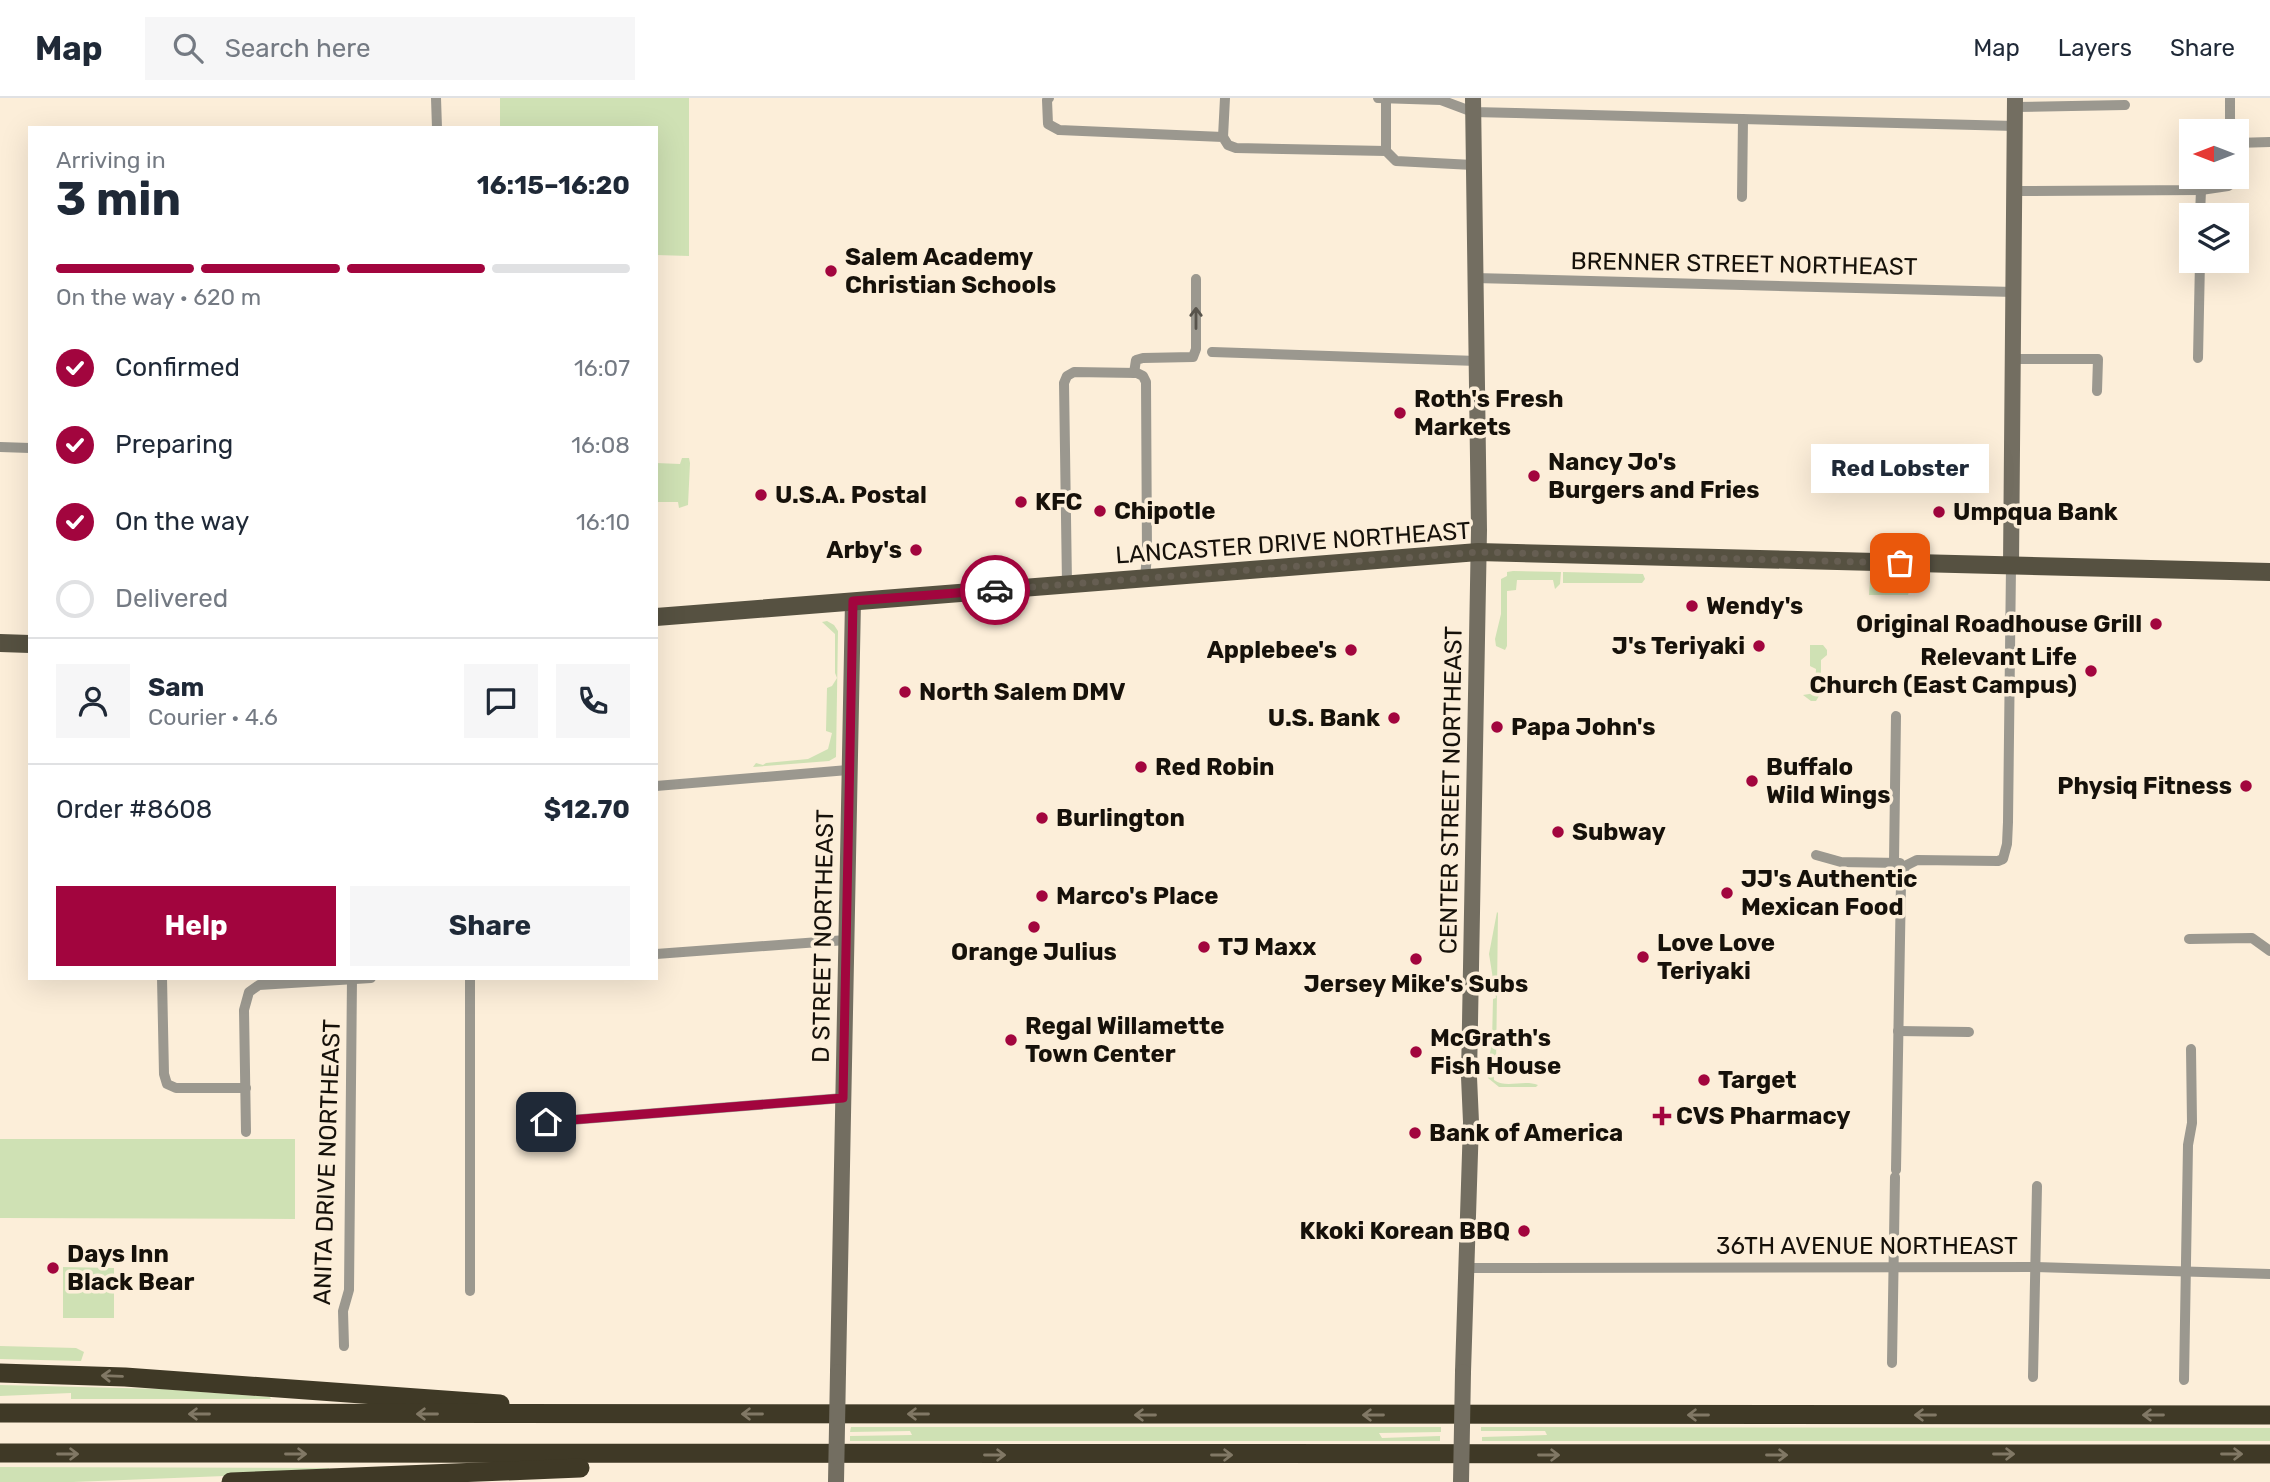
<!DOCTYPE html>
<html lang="en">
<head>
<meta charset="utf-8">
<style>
	body { margin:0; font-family:Rubik,sans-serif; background:#f6f6f7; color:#1f2937; height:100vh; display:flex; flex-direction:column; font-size:26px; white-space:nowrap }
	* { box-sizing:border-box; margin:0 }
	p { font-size:23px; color:#747a83 }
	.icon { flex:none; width:38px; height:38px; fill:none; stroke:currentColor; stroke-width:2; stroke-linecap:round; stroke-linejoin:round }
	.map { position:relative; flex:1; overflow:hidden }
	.sheet { position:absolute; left:28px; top:28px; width:630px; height:854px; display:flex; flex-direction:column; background:#fff; border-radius:0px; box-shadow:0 7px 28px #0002 }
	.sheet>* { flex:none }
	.needle { width:46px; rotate:270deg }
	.tools { position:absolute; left:2179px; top:21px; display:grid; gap:14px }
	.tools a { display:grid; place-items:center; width:70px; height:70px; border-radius:0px; background:#fff; box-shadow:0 7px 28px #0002; font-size:35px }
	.pin { position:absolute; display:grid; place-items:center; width:60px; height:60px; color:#fff; margin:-30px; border-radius:14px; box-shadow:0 4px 10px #0006 }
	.courier { position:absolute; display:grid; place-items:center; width:70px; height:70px; margin:-35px; border:5px solid #a2053e; border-radius:50%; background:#fff; color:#222; box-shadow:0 2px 9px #0007 }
	.bubble { position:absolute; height:49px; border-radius:0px; background:#fff; box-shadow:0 7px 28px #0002; font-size:23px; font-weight:700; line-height:49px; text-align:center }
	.summary em { font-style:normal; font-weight:700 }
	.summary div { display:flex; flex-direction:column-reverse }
	.summary { display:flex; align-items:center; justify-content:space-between; height:119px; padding:0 28px }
	h1 { font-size:46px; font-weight:700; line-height:52px }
	.bar { display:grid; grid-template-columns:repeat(4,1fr); gap:10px 7px; align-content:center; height:84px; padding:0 28px }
	.bar i { height:9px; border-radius:5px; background:#e0e1e3 }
	.bar .selected { background:#a2053e }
	.bar p { grid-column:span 4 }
	.line { display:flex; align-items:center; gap:18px; padding:0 28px; border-top:2px solid #e0e1e3 }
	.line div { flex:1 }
	.round { display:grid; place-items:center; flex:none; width:74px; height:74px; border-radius:0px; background:#f6f6f7 }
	ol { padding:0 28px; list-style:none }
	li { display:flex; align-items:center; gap:21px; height:77px }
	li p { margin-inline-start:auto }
	li .icon { padding:7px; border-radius:50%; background:#a2053e; color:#fff; stroke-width:4 }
	li:last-child { color:#747a83 }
	li i { width:38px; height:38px; border:4px solid #e0e1e3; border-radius:50% }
	.primary-button { display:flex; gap:14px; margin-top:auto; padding:14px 28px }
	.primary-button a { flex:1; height:80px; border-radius:0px; background:#a2053e; color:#fff; font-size:28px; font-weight:700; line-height:80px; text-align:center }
	.primary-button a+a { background:#f6f6f7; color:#1f2937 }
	header { display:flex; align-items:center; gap:42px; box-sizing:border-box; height:98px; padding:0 35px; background:#fff; border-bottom:2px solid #e0e1e3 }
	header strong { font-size:33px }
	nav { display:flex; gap:38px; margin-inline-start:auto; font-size:24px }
	.search { width:490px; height:63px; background:#f6f6f7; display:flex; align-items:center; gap:18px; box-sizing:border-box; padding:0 24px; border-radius:0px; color:#747a83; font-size:26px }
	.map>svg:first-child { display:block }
	.green { fill:#cfe1b4 }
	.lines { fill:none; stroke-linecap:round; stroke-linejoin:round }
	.street { stroke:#9b988f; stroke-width:10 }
	.secondary { stroke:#736e61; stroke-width:16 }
	.primary { stroke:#565141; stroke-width:18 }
	.highway { stroke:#3f3926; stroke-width:19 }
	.secondary-bridge { stroke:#736e61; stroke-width:16 }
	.oneway { stroke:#58544c }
	.oneway2 { stroke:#817865 }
	.done { stroke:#665e52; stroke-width:7; stroke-dasharray:0 12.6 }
	.route { stroke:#a2053e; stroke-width:9 }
	.poi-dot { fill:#a2053e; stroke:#fceed9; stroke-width:2.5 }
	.labels { text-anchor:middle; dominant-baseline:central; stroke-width:7; stroke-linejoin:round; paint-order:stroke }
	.poi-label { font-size:24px; font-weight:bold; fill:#16110a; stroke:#fceed9; text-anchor:start }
	.street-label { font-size:24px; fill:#16110a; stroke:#fceed9 }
</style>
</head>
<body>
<header>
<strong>Map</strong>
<div class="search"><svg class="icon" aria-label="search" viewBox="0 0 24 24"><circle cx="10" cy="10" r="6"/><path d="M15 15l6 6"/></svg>Search here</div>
<nav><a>Map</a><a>Layers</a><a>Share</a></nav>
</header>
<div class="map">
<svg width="2270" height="1384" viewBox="0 0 2270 1384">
	<rect width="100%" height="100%" fill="#fceed9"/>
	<g class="green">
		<polygon points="500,0 689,0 689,158 656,157 656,30 500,30"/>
		<polygon points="682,360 689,360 690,365 688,407 679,410 678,404 656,404 656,365 680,366"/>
		<polygon points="1513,473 1561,474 1560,486 1555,491 1553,482 1517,482 1516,492 1507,493 1507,548 1505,552 1496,548 1495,541 1501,516 1501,481 1507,478 1507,474"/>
		<polygon points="1563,474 1643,476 1645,481 1642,485 1563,485"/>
		<polygon points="1870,482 1912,483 1908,497 1869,497"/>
		<polygon points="827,523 834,527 838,533 836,659 829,663 753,669 756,665 763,667 766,665 808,661 828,651 832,635 826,633 827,590 832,588 837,580 835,575 835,536 822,524"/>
		<polygon points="1810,547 1823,547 1827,552 1827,557 1821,562 1821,576 1827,580 1827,583 1822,586 1822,593 1816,603 1811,603 1803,597 1815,595 1816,571 1810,568"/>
		<path d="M1497,814L1498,815L1496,970H1493L1494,982C1507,991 1523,981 1538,987L1536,989H1499L1488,980L1487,972L1492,944L1493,901L1496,900L1489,856Z"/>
		<polygon points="0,1041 295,1041 295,1121 0,1120"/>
		<polygon points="63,1169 114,1170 114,1220 63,1220"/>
		<polygon points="0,1248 76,1250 84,1254 81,1263 0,1261"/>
		<polygon points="0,1287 162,1291 270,1299 271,1301 71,1301 71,1295 0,1298"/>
		<polygon points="851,1329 1441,1329 1441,1334 1379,1335 1382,1340 1440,1338 1440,1343 850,1343 850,1338 912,1337 910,1333 850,1334"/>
		<polygon points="1481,1329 2270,1330 2270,1343 1482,1343 1482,1339 1547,1337 1545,1333 1481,1333"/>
		<polygon points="0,1369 329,1370 329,1374 73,1384 0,1384"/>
	</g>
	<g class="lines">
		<g class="street">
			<polyline points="436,0 437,30"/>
			<polyline points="1049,0 1047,2 1048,26 1059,32 1223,39 1228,47 1236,50 1386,53 1396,63 1473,67"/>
			<polyline points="1378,0 1441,2 1473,14 2015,28"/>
			<polyline points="1386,0 1386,53"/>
			<polyline points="2230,0 2230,21 2233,33"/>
			<polyline points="2015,9 2125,7"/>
			<polyline points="1223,39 1225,0"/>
			<polyline points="2236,45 2270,44"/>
			<polyline points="2236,58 2236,75"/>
			<polyline points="2015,93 2201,92 2228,88 2234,84 2236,79"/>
			<polyline points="1742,99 1743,21"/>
			<polyline points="2200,117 2201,92"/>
			<polyline points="1474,180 2014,194"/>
			<polyline points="1212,254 1477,263"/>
			<polyline points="2198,260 2200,163"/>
			<polyline points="2013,261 2098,261 2097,293"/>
			<polyline points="1134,275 1136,262 1143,260 1193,259 1196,251 1196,181"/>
			<polyline points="0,349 30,350"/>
			<polyline points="1067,486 1064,285 1067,278 1074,274 1137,275 1143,278 1146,284 1147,457 1145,480"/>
			<polyline points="656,688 848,672"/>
			<polyline points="1816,757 1841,764 1900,765"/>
			<polyline points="1894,764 1896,618"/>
			<polyline points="1905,768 1917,762 1998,763 2003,761 2007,746 2008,724 2011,468"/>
			<polyline points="2189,841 2252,840 2270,853"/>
			<polyline points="656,856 846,842"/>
			<polyline points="162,880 164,976 167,986 176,990 246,990"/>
			<polyline points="1898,933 1969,934"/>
			<polyline points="546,1024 843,1000"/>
			<polyline points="246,1034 244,912 249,894 259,887 371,880"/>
			<polyline points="1896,1072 1901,784 1905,768"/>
			<polyline points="1465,1170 2035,1169 2270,1176"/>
			<polyline points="470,1193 470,880"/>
			<polyline points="344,1248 343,1213 349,1192 352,880"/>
			<polyline points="1892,1265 1895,1079"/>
			<polyline points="2033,1279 2037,1088"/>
			<polyline points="2184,1282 2188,1047 2192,1025 2191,951"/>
		</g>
		<g class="secondary">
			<polyline points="2011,468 2015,0"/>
			<polyline points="838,1274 853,503"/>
			<polyline points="1463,1274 1471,1024 1469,979 1479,432 1473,0"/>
		</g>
		<g class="primary">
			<polyline points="656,519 1478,454 2270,474"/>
			<polyline points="0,545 30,546"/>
		</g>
		<g class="highway">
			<polyline points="0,1275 125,1279 500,1306"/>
			<polyline points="0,1315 2270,1317"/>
			<polyline points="0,1355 2270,1356"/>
			<polyline points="231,1384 580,1370"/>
		</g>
		<g class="secondary-bridge">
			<polyline points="836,1384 838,1274"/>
			<polyline points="1461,1384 1463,1274"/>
		</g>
	</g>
	<defs><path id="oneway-shaft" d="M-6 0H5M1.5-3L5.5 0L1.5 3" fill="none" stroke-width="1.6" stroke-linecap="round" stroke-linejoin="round" transform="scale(1.75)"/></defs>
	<use class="oneway" href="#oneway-shaft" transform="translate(1196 220) rotate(-90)"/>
	<g class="oneway2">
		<use href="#oneway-shaft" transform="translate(112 1278) rotate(-178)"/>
		<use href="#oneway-shaft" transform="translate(199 1316) rotate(-180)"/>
		<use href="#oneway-shaft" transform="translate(427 1316) rotate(-180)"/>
		<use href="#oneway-shaft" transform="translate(752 1316) rotate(180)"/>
		<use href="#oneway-shaft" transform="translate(918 1316) rotate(-180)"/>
		<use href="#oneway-shaft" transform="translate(1145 1317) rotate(-180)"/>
		<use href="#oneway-shaft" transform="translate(1373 1317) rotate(180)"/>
		<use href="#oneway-shaft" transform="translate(1698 1317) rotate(180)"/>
		<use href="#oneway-shaft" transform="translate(1925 1317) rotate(-180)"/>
		<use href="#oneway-shaft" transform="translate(2153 1317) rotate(180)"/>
		<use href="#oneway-shaft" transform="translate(68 1356)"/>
		<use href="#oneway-shaft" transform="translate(296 1356)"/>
		<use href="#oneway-shaft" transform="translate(2004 1356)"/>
		<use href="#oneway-shaft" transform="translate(2232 1356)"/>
		<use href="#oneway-shaft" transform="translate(995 1357)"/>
		<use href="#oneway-shaft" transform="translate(1222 1357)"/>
		<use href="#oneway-shaft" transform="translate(1549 1357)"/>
		<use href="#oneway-shaft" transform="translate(1777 1357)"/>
	</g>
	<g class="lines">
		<polyline class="done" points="995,492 1478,454 1900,465"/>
		<polyline class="route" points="546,1024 843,1000 853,503 995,492"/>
	</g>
	<g class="poi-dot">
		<circle cx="831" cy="173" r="7"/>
		<circle cx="1400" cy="315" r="7"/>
		<circle cx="1534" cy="378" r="7"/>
		<circle cx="761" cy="397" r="7"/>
		<circle cx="1021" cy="404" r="7"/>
		<circle cx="1100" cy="413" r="7"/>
		<circle cx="1939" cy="414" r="7"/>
		<circle cx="916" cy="452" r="7"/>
		<circle cx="1692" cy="508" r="7"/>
		<circle cx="2156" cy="526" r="7"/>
		<circle cx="1759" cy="548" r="7"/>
		<circle cx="1351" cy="552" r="7"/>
		<circle cx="2091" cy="573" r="7"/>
		<circle cx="905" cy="594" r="7"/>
		<circle cx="1394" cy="620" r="7"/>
		<circle cx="1497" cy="629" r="7"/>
		<circle cx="1141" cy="669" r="7"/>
		<circle cx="1752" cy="683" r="7"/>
		<circle cx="2246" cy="688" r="7"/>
		<circle cx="1042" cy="720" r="7"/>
		<circle cx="1558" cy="734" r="7"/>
		<circle cx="1727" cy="795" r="7"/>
		<circle cx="1042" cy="798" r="7"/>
		<circle cx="1034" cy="829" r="7"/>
		<circle cx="1204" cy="849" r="7"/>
		<circle cx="1643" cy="859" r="7"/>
		<circle cx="1416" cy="861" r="7"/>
		<circle cx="1011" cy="942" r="7"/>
		<circle cx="1416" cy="954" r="7"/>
		<circle cx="1704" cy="982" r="7"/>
		<path d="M1658.5 1007.5h7v7h7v7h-7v7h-7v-7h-7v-7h7z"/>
		<circle cx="1415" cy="1035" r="7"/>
		<circle cx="1524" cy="1133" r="7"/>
		<circle cx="53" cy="1170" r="7"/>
	</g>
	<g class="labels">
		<g class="poi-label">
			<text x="845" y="159">Salem Academy<tspan x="845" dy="28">Christian Schools</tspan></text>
			<text x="1414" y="301">Roth's Fresh<tspan x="1414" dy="28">Markets</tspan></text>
			<text x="1548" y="364">Nancy Jo's<tspan x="1548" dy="28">Burgers and Fries</tspan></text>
			<text x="775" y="397">U.S.A. Postal</text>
			<text x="1035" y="404">KFC</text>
			<text x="1114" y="413">Chipotle</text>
			<text x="1953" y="414">Umpqua Bank</text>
			<text x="902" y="452" text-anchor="end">Arby's</text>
			<text x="1706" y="508">Wendy's</text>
			<text x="2142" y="526" text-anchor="end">Original Roadhouse Grill</text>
			<text x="1745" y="548" text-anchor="end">J's Teriyaki</text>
			<text x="1337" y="552" text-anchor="end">Applebee's</text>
			<text x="2077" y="559" text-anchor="end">Relevant Life<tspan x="2077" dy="28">Church (East Campus)</tspan></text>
			<text x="919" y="594">North Salem DMV</text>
			<text x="1380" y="620" text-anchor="end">U.S. Bank</text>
			<text x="1511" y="629">Papa John's</text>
			<text x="1155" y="669">Red Robin</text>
			<text x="1766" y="669">Buffalo<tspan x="1766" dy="28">Wild Wings</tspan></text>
			<text x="2232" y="688" text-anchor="end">Physiq Fitness</text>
			<text x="1056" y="720">Burlington</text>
			<text x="1572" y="734">Subway</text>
			<text x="1741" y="781">JJ's Authentic<tspan x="1741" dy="28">Mexican Food</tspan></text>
			<text x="1056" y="798">Marco's Place</text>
			<text x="1657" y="845">Love Love<tspan x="1657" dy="28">Teriyaki</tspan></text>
			<text x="1218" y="849">TJ Maxx</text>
			<text x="1034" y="854" text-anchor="middle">Orange Julius</text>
			<text x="1416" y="886" text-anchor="middle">Jersey Mike's Subs</text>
			<text x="1025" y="928">Regal Willamette<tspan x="1025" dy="28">Town Center</tspan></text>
			<text x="1430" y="940">McGrath's<tspan x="1430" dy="28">Fish House</tspan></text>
			<text x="1718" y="982">Target</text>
			<text x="1676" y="1018">CVS Pharmacy</text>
			<text x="1429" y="1035">Bank of America</text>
			<text x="1510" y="1133" text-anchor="end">Kkoki Korean BBQ</text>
			<text x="67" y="1156">Days Inn<tspan x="67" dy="28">Black Bear</tspan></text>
		</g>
		<g class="street-label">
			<text transform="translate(1744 166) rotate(1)">BRENNER STREET NORTHEAST</text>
			<text transform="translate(1293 445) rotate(-4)">LANCASTER DRIVE NORTHEAST</text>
			<text transform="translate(1451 692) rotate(-89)">CENTER STREET NORTHEAST</text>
			<text transform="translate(823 838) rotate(-89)">D STREET NORTHEAST</text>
			<text transform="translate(327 1064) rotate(-88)">ANITA DRIVE NORTHEAST</text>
			<text x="1867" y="1148">36TH AVENUE NORTHEAST</text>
		</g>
	</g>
</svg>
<div class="tools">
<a><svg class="needle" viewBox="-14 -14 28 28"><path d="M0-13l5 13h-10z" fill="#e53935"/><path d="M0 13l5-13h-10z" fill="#747a83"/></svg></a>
<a><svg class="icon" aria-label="layers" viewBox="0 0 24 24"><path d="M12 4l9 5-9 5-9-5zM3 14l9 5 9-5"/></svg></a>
</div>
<div class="pin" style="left:1900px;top:465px;background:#ea580c"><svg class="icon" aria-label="bag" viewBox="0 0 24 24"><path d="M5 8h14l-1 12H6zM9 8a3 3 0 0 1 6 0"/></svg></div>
<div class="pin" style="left:546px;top:1024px;background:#1f2937"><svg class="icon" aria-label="home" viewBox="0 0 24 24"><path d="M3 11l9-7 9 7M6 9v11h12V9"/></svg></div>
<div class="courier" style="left:995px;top:492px"><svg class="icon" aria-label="car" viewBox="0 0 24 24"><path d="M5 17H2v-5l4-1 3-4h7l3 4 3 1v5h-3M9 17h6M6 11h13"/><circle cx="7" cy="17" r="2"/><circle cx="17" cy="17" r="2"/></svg></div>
<div class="bubble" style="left:1811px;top:346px;width:178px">Red Lobster</div>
<section class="sheet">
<div class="summary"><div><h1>3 min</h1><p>Arriving in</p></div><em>16:15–16:20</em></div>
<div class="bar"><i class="selected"></i><i class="selected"></i><i class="selected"></i><i></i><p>On the way · 620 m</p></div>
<ol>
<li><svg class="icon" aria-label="check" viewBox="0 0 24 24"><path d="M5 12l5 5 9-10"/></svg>Confirmed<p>16:07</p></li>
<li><svg class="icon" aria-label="check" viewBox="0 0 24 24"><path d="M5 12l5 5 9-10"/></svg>Preparing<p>16:08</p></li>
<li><svg class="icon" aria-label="check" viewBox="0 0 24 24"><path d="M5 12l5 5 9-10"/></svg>On the way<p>16:10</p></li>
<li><i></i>Delivered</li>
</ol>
<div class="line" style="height:126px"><a class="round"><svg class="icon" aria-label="person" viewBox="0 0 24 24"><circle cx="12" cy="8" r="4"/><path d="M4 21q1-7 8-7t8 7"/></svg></a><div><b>Sam</b><p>Courier · 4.6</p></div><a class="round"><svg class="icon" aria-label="chat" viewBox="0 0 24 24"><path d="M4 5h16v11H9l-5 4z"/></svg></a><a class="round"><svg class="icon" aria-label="phone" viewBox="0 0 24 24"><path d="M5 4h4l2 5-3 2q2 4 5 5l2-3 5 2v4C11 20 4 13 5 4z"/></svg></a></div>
<div class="line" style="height:91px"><div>Order #8608</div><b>$12.70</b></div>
<div class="primary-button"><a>Help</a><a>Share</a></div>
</section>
</div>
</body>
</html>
